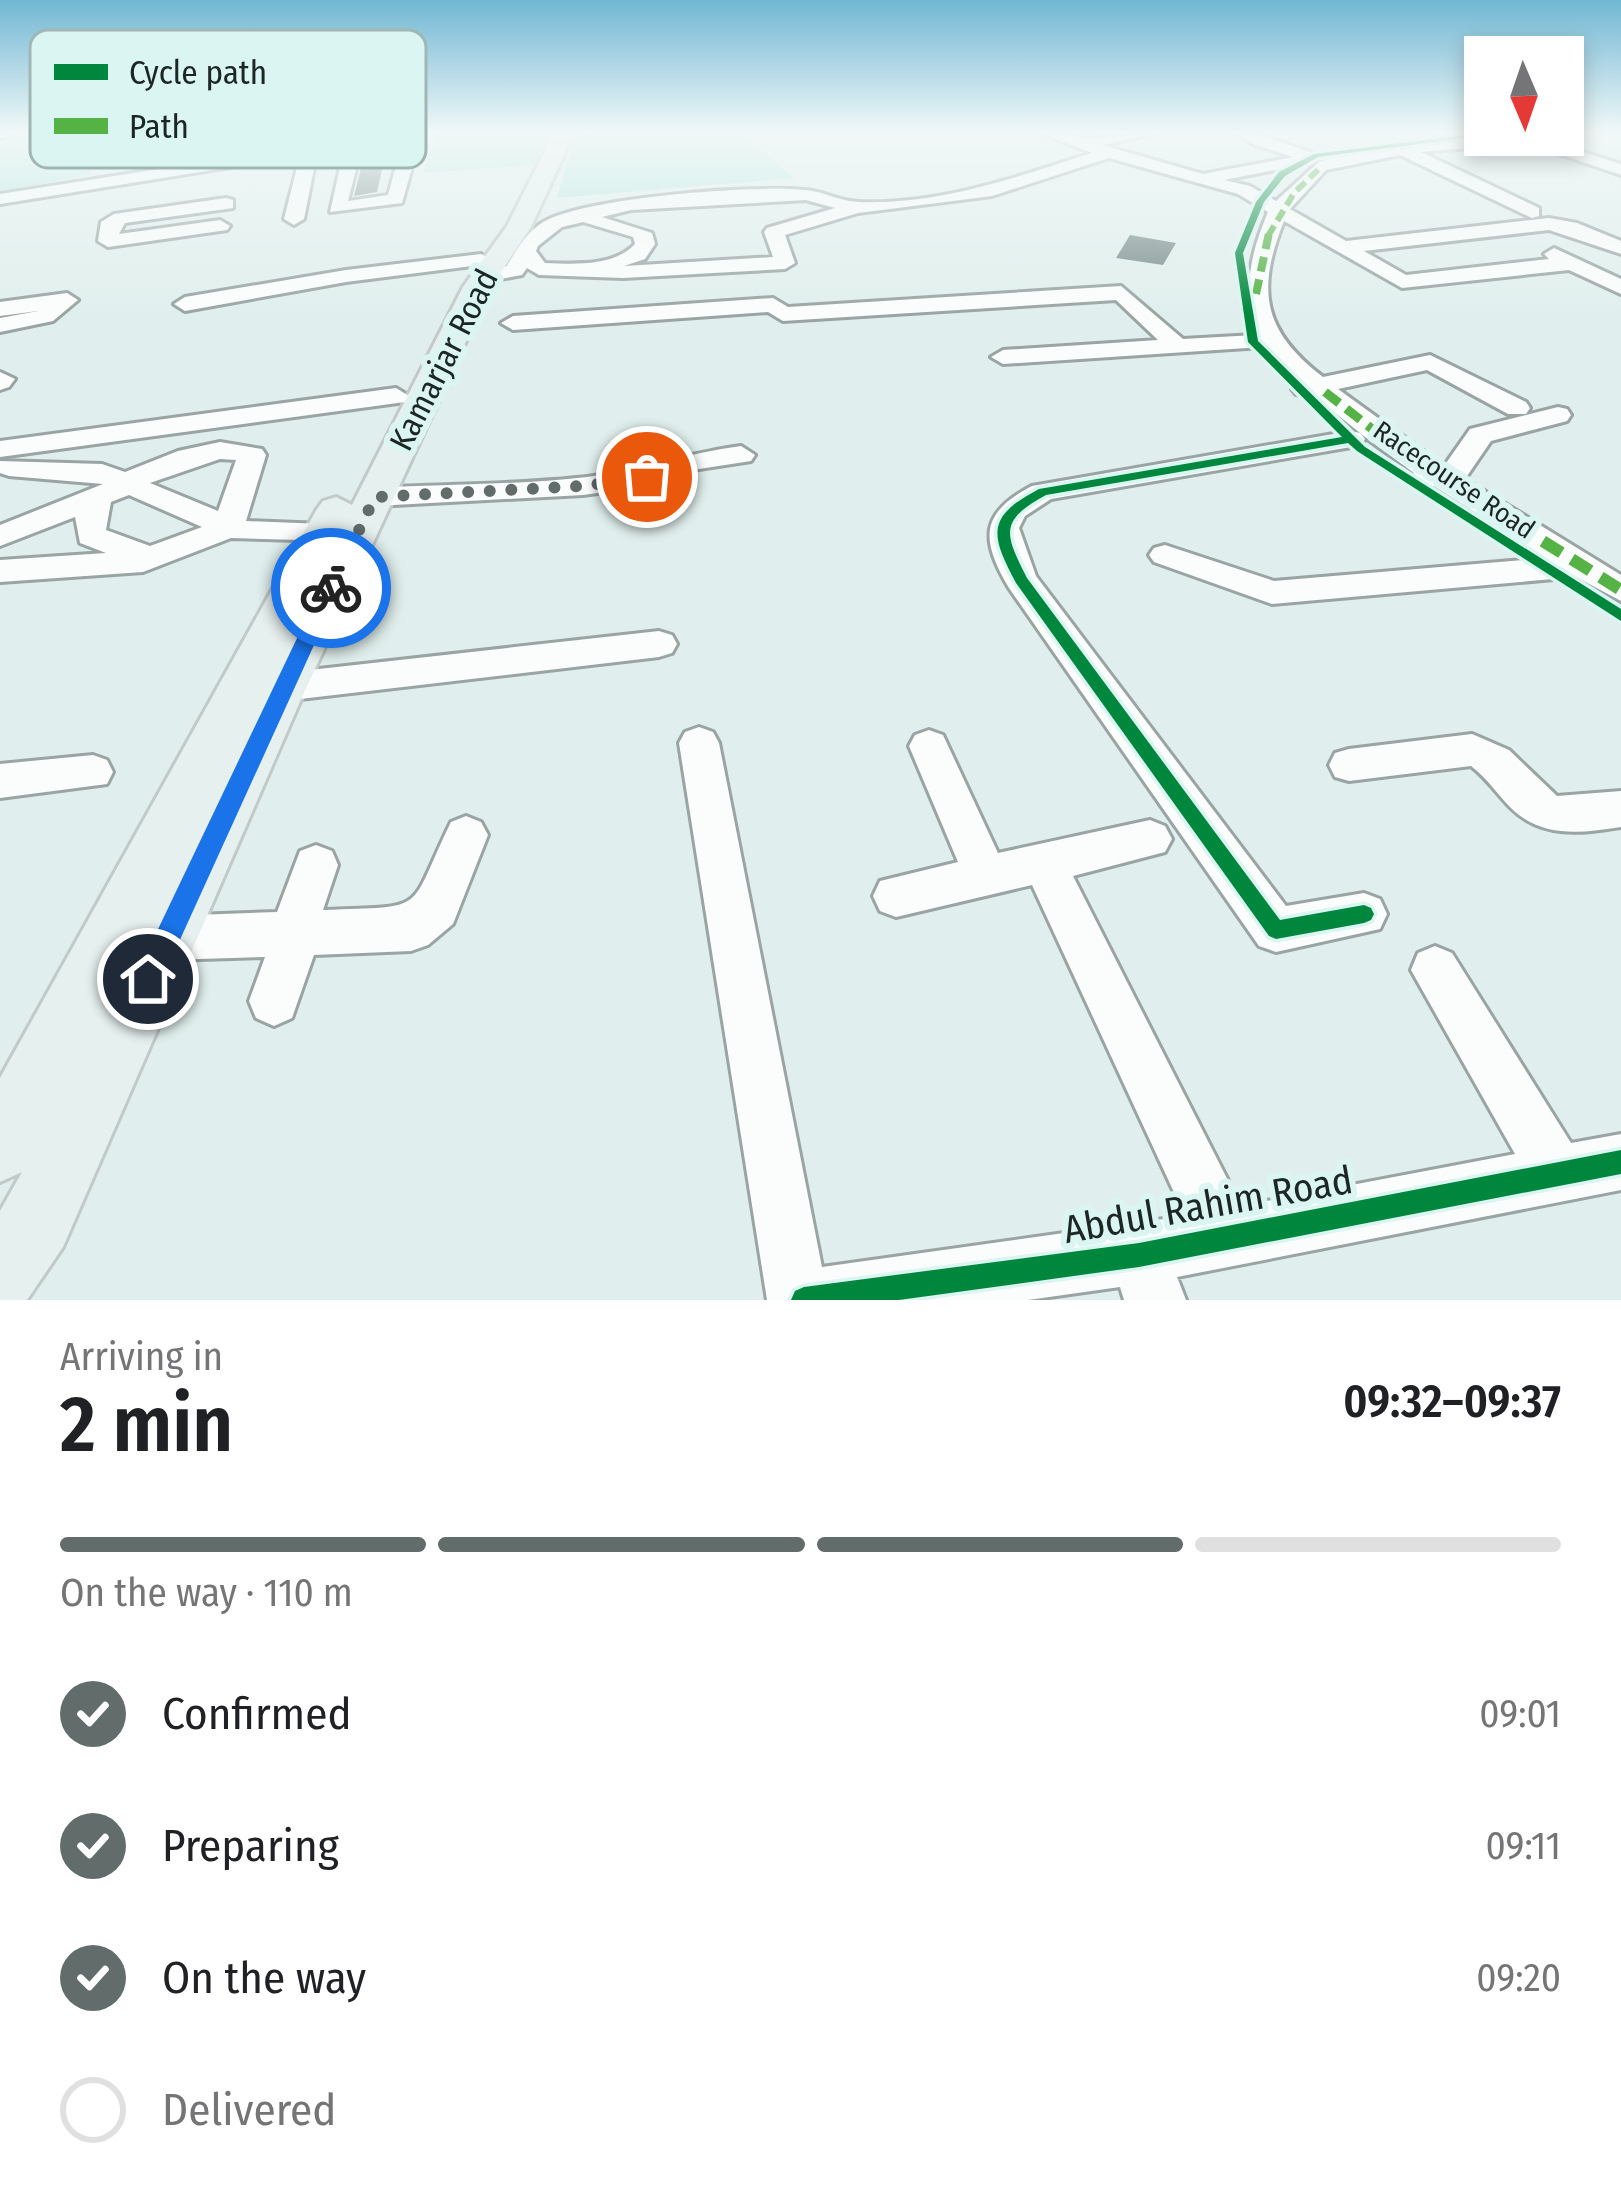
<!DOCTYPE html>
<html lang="en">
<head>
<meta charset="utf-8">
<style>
	body { margin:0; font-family:"Fira Sans Condensed",sans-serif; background:#f2f2f2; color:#202124; height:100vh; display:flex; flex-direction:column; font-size:45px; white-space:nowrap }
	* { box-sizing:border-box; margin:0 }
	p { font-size:39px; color:#757577 }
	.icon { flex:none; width:66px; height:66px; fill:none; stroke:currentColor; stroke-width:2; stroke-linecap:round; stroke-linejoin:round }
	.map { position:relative; height:1300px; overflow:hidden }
	.panel { display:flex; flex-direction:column; background:#fff; flex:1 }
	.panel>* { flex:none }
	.needle { width:78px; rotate:178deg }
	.buttons { position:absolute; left:1464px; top:36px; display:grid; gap:24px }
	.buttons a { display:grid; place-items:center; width:120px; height:120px; border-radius:0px; background:#fff; box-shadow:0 6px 18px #0003; font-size:60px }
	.pin { position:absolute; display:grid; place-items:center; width:102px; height:102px; color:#fff; margin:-51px; border:6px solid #fff; border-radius:50%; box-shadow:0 3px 12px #0007 }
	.courier { position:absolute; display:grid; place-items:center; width:120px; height:120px; margin:-60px; border:9px solid #1a73e8; border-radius:50%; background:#fff; color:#222; box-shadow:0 3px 15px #0007 }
	.headline em { font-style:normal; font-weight:600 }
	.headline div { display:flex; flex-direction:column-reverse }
	.headline { display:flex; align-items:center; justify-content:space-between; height:204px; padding:0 60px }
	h1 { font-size:78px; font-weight:600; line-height:90px }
	.bar { display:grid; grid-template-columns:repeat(4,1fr); gap:18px 12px; align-content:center; height:144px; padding:0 60px }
	.bar i { height:15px; border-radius:9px; background:#e0e0e0 }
	.bar .selected { background:#616c6b }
	.bar p { grid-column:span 4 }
	ol { padding:0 60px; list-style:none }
	li { display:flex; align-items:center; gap:36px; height:132px }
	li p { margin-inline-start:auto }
	li .icon { padding:12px; border-radius:50%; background:#616c6b; color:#fff; stroke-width:4 }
	li:last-child { color:#757577 }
	li i { width:66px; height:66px; border:6px solid #e0e0e0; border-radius:50% }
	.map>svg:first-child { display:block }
	.green { fill:#b7e6e0 }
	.building { fill:#788c8a }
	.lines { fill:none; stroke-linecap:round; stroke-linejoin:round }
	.minor-casing { stroke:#99a4a3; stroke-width:6 }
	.major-casing { stroke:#c2cac9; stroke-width:6 }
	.minor { fill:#fafdfc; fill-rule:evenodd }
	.major { fill:#e6f0ef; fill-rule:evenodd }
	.quiet-far3 { stroke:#55b245; stroke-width:6; stroke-dasharray:12 6; stroke-linecap:butt }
	.quiet-far2 { stroke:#55b245; stroke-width:8; stroke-dasharray:15 8; stroke-linecap:butt }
	.quiet-far1 { stroke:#55b245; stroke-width:9; stroke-dasharray:18 9; stroke-linecap:butt }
	.quiet { stroke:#55b245; stroke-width:12; stroke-dasharray:22 12; stroke-linecap:butt }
	.cycleway-casing { stroke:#daf5f2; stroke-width:7 }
	.cycleway { fill:#00873e; fill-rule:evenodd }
	.route { fill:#1a73e8 }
	.done { stroke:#616c6b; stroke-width:12; stroke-dasharray:0 21.6 }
	.labels { text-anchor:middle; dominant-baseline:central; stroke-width:12; stroke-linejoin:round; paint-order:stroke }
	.far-street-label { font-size:27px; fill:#1c2625; stroke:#daf5f2 }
	.street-label { font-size:33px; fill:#1c2625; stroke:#daf5f2 }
	.near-street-label { font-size:39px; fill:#1c2625; stroke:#daf5f2 }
	.key { fill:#daf5f2; stroke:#a1b7b4; stroke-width:3 }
	.key-label { font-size:33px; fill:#1c2625 }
</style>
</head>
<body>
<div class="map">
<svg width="1621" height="1300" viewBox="0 0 1621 1300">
	<rect width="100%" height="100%" fill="#e0efed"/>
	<g class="green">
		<polygon points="40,133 57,133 56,136 109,133 89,175 0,192 0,136"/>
		<polygon points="554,133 535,165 423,173 437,134"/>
		<polygon points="613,133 740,133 794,178 557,198 575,137"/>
	</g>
	<g class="building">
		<polygon points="386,152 377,192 354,196 363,160"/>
		<polygon points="1130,235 1176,243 1163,265 1116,258"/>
	</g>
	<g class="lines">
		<defs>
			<g id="minor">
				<polygon points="0,133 15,133 0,138"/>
				<path d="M387,133H422L407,139L418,146L402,203L330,212L343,154L350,148L317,153L304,219L294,225L284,219L300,156L0,204V194ZM385,142L401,148L388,195L348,201L359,157Z"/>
				<path d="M1040,133H1063L1083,139L1157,133L1102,145L1203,174L1293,157L1253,144L1235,133H1254L1316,154V162L1224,180L1250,186L1276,201L1320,161L1401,144L1565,133V138L1548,141L1621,164V175L1526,143L1421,152L1539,208V216L1532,218L1400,155L1326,170L1290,209L1346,241L1549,218L1577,223L1621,241V254L1549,230L1364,251L1406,275L1549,259L1544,254L1554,248L1621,279V294L1569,270L1402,288L1284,221C1256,291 1263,331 1323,377L1430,355L1526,402L1530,408L1526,414H1508L1427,370L1338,389L1444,466L1470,429L1558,407L1567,409L1571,415L1567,421L1491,441L1465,479L1621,575V601L1576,577L1272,604L1154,562L1149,555L1154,548L1165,545L1274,581L1546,558L1434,486H1412L1407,480L1414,473L1361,434L1365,439L1361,445L1351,447L1051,499L1025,516L1019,528L1036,576L1286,906L1364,893L1380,899L1387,914L1380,929L1276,952L1259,946L1009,588C980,539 980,513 1032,486L1351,431L1360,433L1313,395L1296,394L1292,389L1298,383L1262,347L1003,364L991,357L1003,350L1158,340L1116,300L783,321L768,312L513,330L501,323L513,316L773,298L788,307L1121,286L1183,339L1255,335C1244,287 1249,257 1268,212L1238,194L1109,158L992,196L858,213L785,235L795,263L785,269L623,278L539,275L527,268L522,275L484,282L473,276L507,266C518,247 529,228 549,219C598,197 750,185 805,190C823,191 841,202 859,202C939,205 1017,177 1092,153ZM806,200L835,208L767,228L764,232L773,257L624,266L645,259L655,244L652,233L602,217L631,210ZM583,222L633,237L635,244C613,267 575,264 545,263L536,251L538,246L562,227Z"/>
				<polygon points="226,198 233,200 233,208 125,223 119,234 220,220 230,226 227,230 108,247 98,241 101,222 114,214"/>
				<polygon points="481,254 491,260 488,264 346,282 185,311 174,304 185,297 346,270"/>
				<polygon points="67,293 78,300 53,321 0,332 0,318 38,311 0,316 0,302"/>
				<polygon points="0,372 15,379 9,387 0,390"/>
				<polygon points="396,388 409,396 405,402 0,457 0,441"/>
				<path d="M220,442L262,449L266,455L246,521L323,524L339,534L334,541L231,538L143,572L0,582V560L106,553L80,543L75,517L0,546V525L103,484L9,476L0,473V461L102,464L125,472L178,451ZM220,459L236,460L218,511L150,483ZM129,495L202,527L150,546L106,530L111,502Z"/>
				<path d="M741,446L755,455L751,461L686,471L647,486L583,495L375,506L360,497L375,488C445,484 517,485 587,477C640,470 688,453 741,446Z"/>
				<polygon points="659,631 672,635 677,644 672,653 659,657 283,701 270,697 264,687 270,677 283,673"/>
				<polygon points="699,727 713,732 719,743 822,1267 1185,1216 1032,885 896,917 880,911 873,896 880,881 958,862 909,746 915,735 929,730 943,735 998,853 1150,820 1165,826 1172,839 1165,852 1073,876 1241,1206 1515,1154 1411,970 1418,953 1435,946 1452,953 1571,1143 1621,1134 1621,1190 1177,1277 1186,1300 1124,1300 1120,1287 1028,1300 767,1300 679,743 685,732"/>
				<path d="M1472,734L1509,750L1557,796L1621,791V827C1582,833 1542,839 1511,808C1497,794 1487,778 1471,766L1349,781L1335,777L1329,765L1335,753L1349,749Z"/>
				<polygon points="93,755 107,760 113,772 107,784 0,798 0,764"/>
				<path d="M466,816L481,822L488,835L453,924L428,945L411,951L314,955L292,1018L274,1026L256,1018L249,1001L265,957L167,960L150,954L143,938L150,922L167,916L277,912L300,851L316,845L332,851L338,865L323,910C431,906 406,914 451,822Z"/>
			</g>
			<polygon id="major" points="554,133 574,133 531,227 491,287 302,697 63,1247 27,1300 0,1300 0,1211 22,1172 0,1182 0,1078 317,509 323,501 336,497 352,505 463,287 507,226"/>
		</defs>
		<use href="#minor" class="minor-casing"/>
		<use href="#major" class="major-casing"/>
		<use href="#minor" class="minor"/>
		<use href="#major" class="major"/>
		<g class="quiet-far3">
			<polyline points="1563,135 1588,133"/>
			<polyline points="1476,142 1559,135"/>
			<polyline points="1268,236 1294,193 1322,166"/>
		</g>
		<polyline class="quiet-far2" points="1256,294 1269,233"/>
		<polyline class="quiet-far1" points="1325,392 1404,454 1519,526"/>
		<polyline class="quiet" points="1514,523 1621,590"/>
		<defs>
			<g id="cycleway">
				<path d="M1480,133L1488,135L1318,157L1285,176L1264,202L1243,253L1258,341L1365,447L1621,609V621L1357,451L1348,443L1046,495C998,521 1005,534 1027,578L1280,920L1364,905L1371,908L1374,914L1371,920L1364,923L1276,939L1269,936L1016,583C990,534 986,517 1039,489L1342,437L1248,342L1235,253L1256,202L1279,172L1314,154Z"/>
				<polygon points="1621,1150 1621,1174 1139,1267 899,1300 791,1300 795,1291 804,1287 1139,1243"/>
			</g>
		</defs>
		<use href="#cycleway" class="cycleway-casing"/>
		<use href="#cycleway" class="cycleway"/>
	</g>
	<linearGradient id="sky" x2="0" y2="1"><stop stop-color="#71b7d3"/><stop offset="0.42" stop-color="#f1f8f7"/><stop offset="1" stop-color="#f1f8f7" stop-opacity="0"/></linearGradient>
	<rect width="1621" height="315" fill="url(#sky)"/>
	<polygon class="route" points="331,582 340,588 158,988 148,992 139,988 135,979 139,969 321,588"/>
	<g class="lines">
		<polyline class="done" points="331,588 375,497 583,486 647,477"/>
	</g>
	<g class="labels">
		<g class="far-street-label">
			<text transform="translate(1454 480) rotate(34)">Racecourse Road</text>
		</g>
		<g class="street-label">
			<text transform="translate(444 360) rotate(-63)">Kamarjar Road</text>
		</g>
		<g class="near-street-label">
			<text transform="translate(1208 1205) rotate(-10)">Abdul Rahim Road</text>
		</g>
	</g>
	<rect x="30" y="30" width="396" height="138" rx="18" class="key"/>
	<rect x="54" y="64" width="54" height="16" fill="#00873e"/>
	<rect x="54" y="118" width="54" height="16" fill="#55b245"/>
	<g class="key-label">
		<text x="129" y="84">Cycle path</text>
		<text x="129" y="138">Path</text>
	</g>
</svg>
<div class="buttons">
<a><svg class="needle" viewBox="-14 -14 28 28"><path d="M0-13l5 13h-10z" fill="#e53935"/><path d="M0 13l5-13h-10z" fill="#757577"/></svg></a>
</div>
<div class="pin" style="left:647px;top:477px;background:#ea580c"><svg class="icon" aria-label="bag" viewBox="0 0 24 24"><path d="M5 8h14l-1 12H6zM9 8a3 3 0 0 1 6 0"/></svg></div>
<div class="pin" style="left:148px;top:979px;background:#1f2937"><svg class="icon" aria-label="home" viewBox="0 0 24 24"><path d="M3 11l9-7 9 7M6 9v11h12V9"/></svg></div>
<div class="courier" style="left:331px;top:588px"><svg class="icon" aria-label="bike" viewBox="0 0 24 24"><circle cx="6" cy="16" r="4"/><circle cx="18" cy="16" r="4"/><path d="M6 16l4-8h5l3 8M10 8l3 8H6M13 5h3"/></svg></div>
</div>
<section class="panel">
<div class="headline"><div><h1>2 min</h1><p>Arriving in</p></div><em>09:32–09:37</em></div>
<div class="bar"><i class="selected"></i><i class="selected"></i><i class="selected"></i><i></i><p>On the way · 110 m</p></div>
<ol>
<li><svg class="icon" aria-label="check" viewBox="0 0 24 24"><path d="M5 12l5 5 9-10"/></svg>Confirmed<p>09:01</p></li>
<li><svg class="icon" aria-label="check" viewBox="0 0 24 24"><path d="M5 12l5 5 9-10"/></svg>Preparing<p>09:11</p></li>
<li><svg class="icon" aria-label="check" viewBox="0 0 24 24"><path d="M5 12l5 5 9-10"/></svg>On the way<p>09:20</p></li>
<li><i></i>Delivered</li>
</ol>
</section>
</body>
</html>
